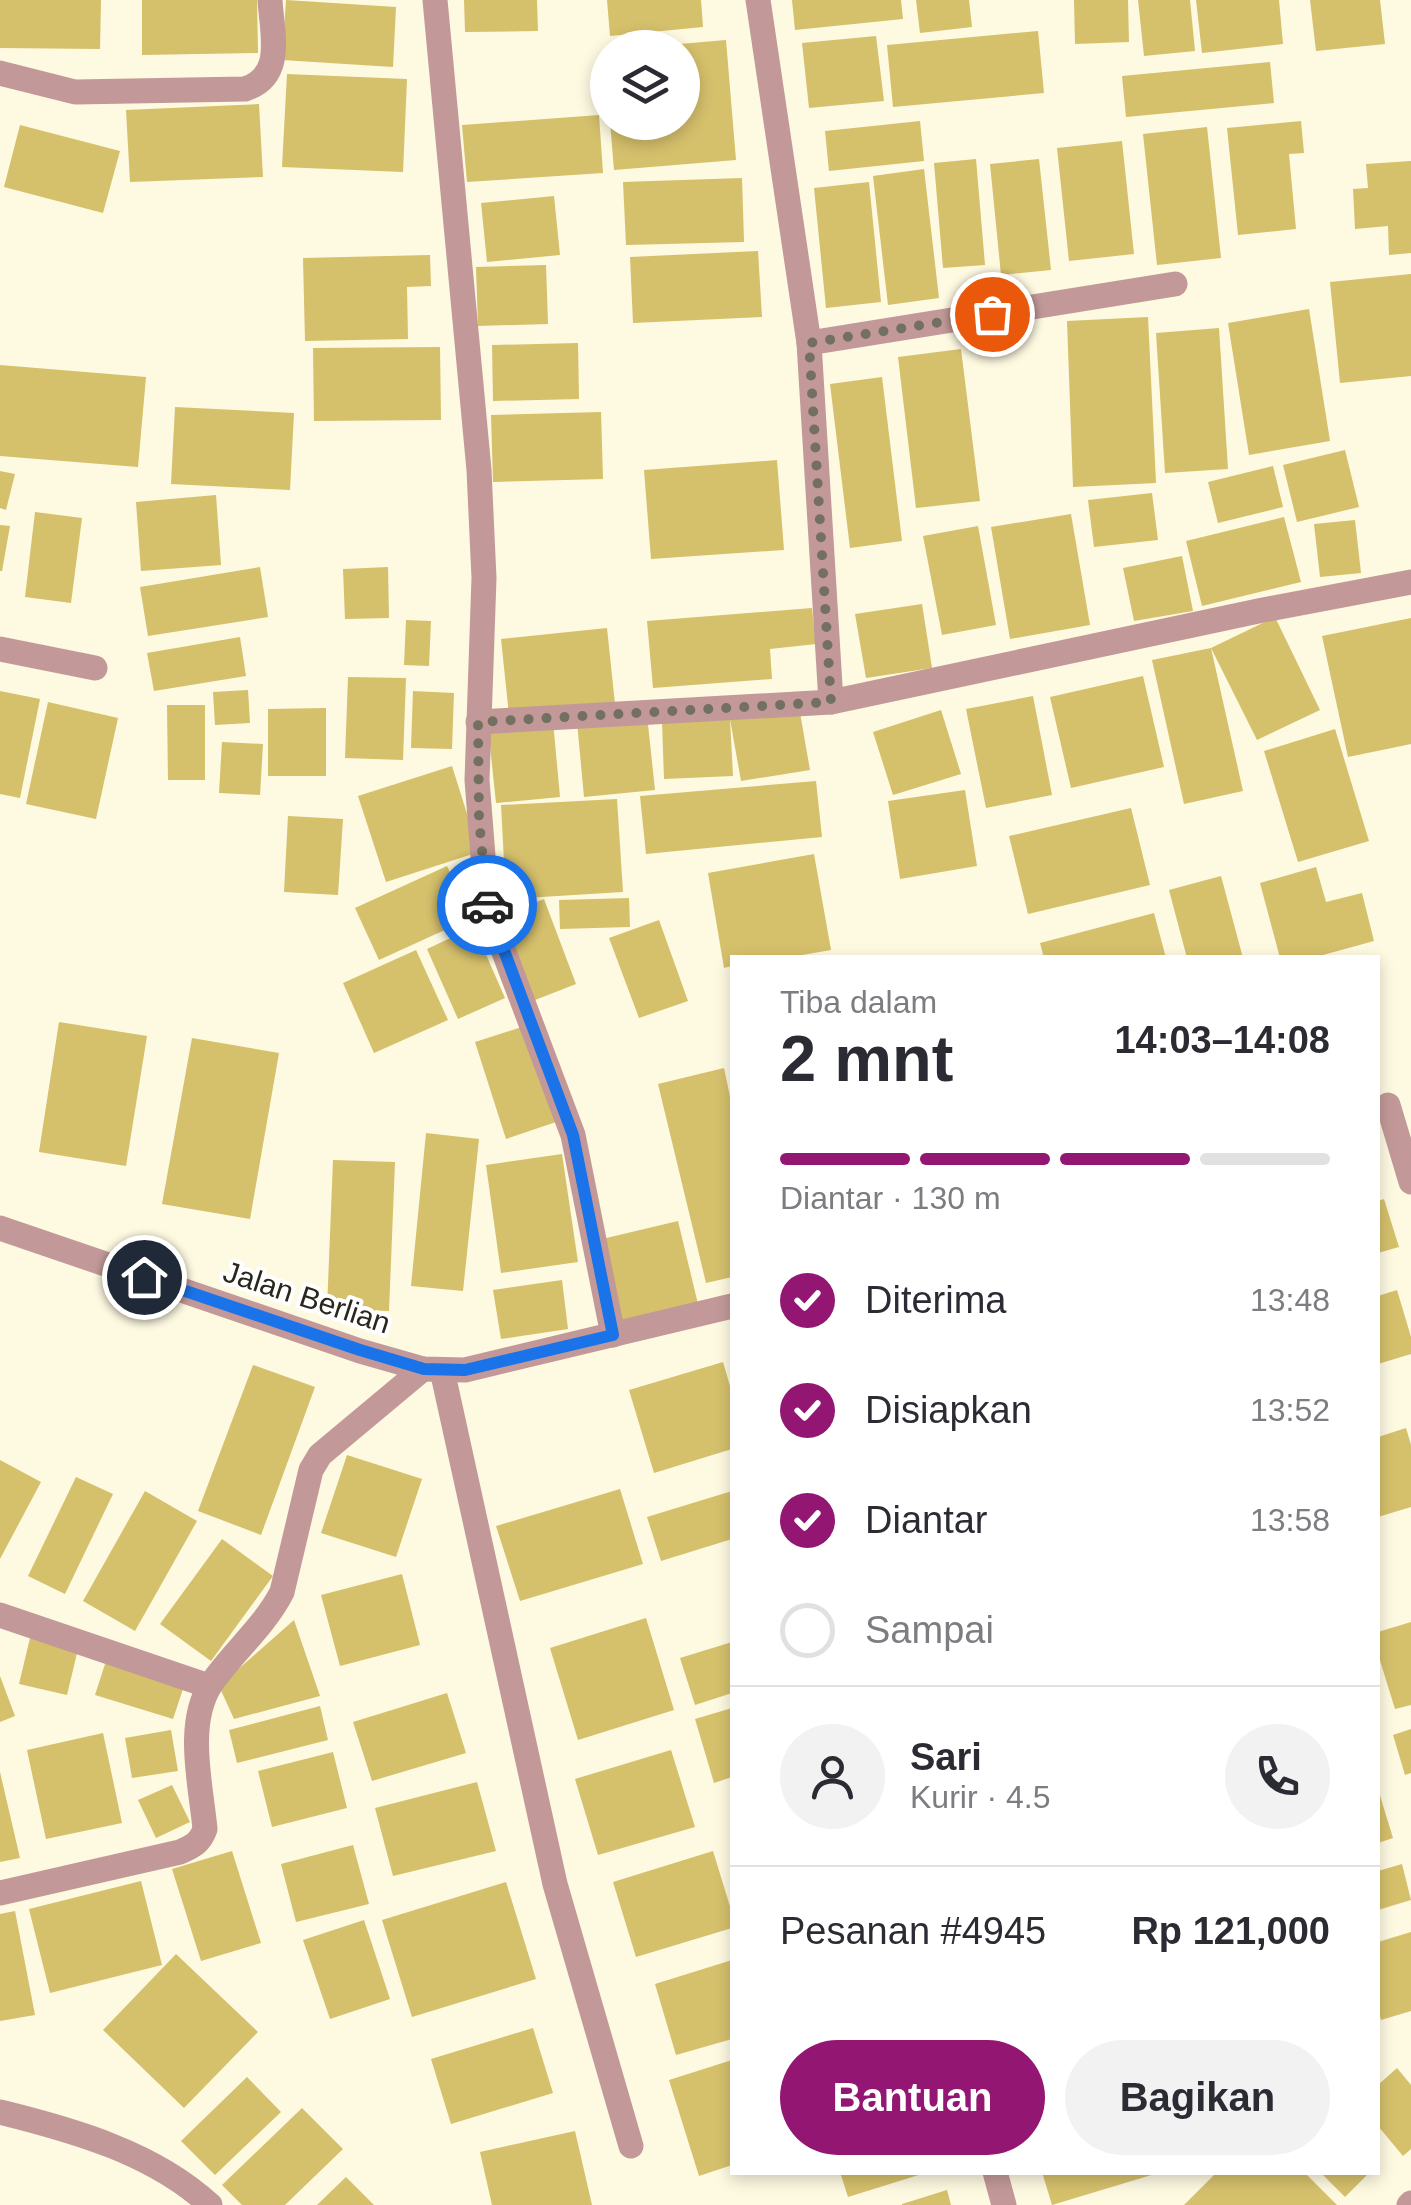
<!DOCTYPE html>
<html lang="id">
<head>
<meta charset="utf-8">
<style>
	body { margin:0; font-family:Arial,sans-serif; background:#f2f2f3; color:#2b2b33; height:100vh; display:flex; flex-direction:column; font-size:38px; white-space:nowrap }
	* { box-sizing:border-box; margin:0 }
	p { font-size:32px; color:#7c7c81 }
	.icon { flex:none; width:55px; height:55px; fill:none; stroke:currentColor; stroke-width:2; stroke-linecap:round; stroke-linejoin:round }
	.map { position:relative; flex:1; overflow:hidden }
	.side { position:absolute; left:730px; top:955px; width:650px; height:1220px; display:flex; flex-direction:column; background:#fff; border-radius:0px; box-shadow:0 5px 15px #0003 }
	.side>* { flex:none }
	.tools { position:absolute; left:590px; top:30px; display:grid; gap:20px }
	.tools a { display:grid; place-items:center; width:110px; height:110px; border-radius:50%; background:#fff; box-shadow:0 5px 15px #0003; font-size:50px }
	.pin { position:absolute; display:grid; place-items:center; width:85px; height:85px; color:#fff; margin:-42px; border:5px solid #fff; border-radius:50%; box-shadow:0 2px 10px #0007 }
	.courier { position:absolute; display:grid; place-items:center; width:100px; height:100px; margin:-50px; border:8px solid #1a73e8; border-radius:50%; background:#fff; color:#222; box-shadow:0 2px 12px #0007 }
	.headline em { font-style:normal; font-weight:600 }
	.headline div { display:flex; flex-direction:column-reverse }
	.headline { display:flex; align-items:center; justify-content:space-between; height:170px; padding:0 50px }
	h1 { font-size:65px; font-weight:600; line-height:75px }
	.bar { display:grid; grid-template-columns:repeat(4,1fr); gap:15px 10px; align-content:center; height:120px; padding:0 50px }
	.bar i { height:12px; border-radius:8px; background:#e1e1e2 }
	.bar .selected { background:#931672 }
	.bar p { grid-column:span 4 }
	.line { display:flex; align-items:center; gap:25px; padding:0 50px; border-top:2px solid #e1e1e2 }
	.line div { flex:1 }
	.round { display:grid; place-items:center; flex:none; width:105px; height:105px; border-radius:52px; background:#f2f2f3 }
	ol { padding:0 50px; list-style:none }
	li { display:flex; align-items:center; gap:30px; height:110px }
	li p { margin-inline-start:auto }
	li .icon { padding:10px; border-radius:50%; background:#931672; color:#fff; stroke-width:4 }
	li:last-child { color:#7c7c81 }
	li i { width:55px; height:55px; border:5px solid #e1e1e2; border-radius:50% }
	.action { display:flex; gap:20px; margin-top:auto; padding:20px 50px }
	.action a { flex:1; height:115px; border-radius:60px; background:#931672; color:#fff; font-size:40px; font-weight:600; line-height:115px; text-align:center }
	.action a+a { background:#f2f2f3; color:#2b2b33 }
	.map>svg:first-child { display:block }
	.building { fill:#d5c06c }
	.lines { fill:none; stroke-linecap:round; stroke-linejoin:round }
	.minor { stroke:#c29998; stroke-width:25 }
	.done { stroke:#747061; stroke-width:10; stroke-dasharray:0 18 }
	.route { stroke:#1a73e8; stroke-width:12 }
	.labels { text-anchor:middle; dominant-baseline:central; stroke-width:8; stroke-linejoin:round; paint-order:stroke }
	.street-label { font-size:30px; fill:#2a271c; stroke:#fff }
</style>
</head>
<body>
<div class="map">
<svg width="1411" height="2205" viewBox="0 0 1411 2205">
	<rect width="100%" height="100%" fill="#fef9e1"/>
	<g class="building">
		<polygon points="0,0 101,0 100,49 0,48"/>
		<polygon points="142,0 257,0 258,53 142,55"/>
		<polygon points="286,0 396,7 393,67 282,60"/>
		<polygon points="464,0 537,0 538,31 465,32"/>
		<polygon points="607,0 701,0 703,27 610,36"/>
		<polygon points="792,0 901,0 903,19 795,30"/>
		<polygon points="916,0 969,0 972,27 920,33"/>
		<polygon points="1074,0 1128,0 1129,42 1075,44"/>
		<polygon points="1138,0 1190,0 1195,51 1144,56"/>
		<polygon points="1196,0 1279,0 1283,44 1202,53"/>
		<polygon points="1310,0 1380,0 1385,44 1316,51"/>
		<polygon points="1038,31 1044,93 893,107 887,45"/>
		<polygon points="876,36 884,101 809,108 802,43"/>
		<polygon points="726,40 736,160 614,170 610,122 682,122 682,48 669,48 668,45"/>
		<polygon points="1270,62 1274,103 1126,117 1122,76"/>
		<polygon points="287,74 407,79 403,172 282,167"/>
		<polygon points="259,104 263,177 130,182 126,110"/>
		<polygon points="599,115 603,173 467,182 462,125"/>
		<polygon points="920,121 924,161 829,171 825,131"/>
		<polygon points="1301,121 1304,153 1289,154 1296,229 1238,235 1227,128"/>
		<polygon points="20,125 120,151 103,213 4,187"/>
		<polygon points="1207,127 1221,258 1157,265 1143,134"/>
		<polygon points="1122,141 1134,254 1069,261 1057,148"/>
		<polygon points="976,159 985,265 943,268 934,163"/>
		<polygon points="1039,159 1051,270 1001,275 990,164"/>
		<polygon points="1411,161 1411,253 1389,255 1388,226 1355,229 1353,189 1368,188 1366,164"/>
		<polygon points="924,169 939,298 888,305 873,176"/>
		<polygon points="742,178 744,242 626,245 623,182"/>
		<polygon points="869,182 881,302 826,308 814,188"/>
		<polygon points="554,196 560,255 487,262 481,203"/>
		<polygon points="758,251 762,317 633,323 630,257"/>
		<polygon points="430,255 431,286 407,287 408,339 305,341 303,258"/>
		<polygon points="546,265 548,324 478,326 476,267"/>
		<polygon points="1411,274 1411,376 1340,383 1330,282"/>
		<polygon points="1309,309 1330,441 1249,455 1228,323"/>
		<polygon points="1148,317 1156,483 1073,487 1067,321"/>
		<polygon points="1219,328 1228,469 1165,473 1156,333"/>
		<polygon points="578,343 579,399 493,401 492,345"/>
		<polygon points="440,347 441,420 314,421 313,348"/>
		<polygon points="961,349 980,501 916,508 898,357"/>
		<polygon points="0,365 146,377 138,467 0,456"/>
		<polygon points="882,377 902,541 850,548 830,384"/>
		<polygon points="175,407 294,413 290,490 171,484"/>
		<polygon points="601,412 603,479 493,482 491,415"/>
		<polygon points="1345,450 1359,507 1297,522 1283,465"/>
		<polygon points="777,460 784,550 651,559 644,470"/>
		<polygon points="1273,466 1283,507 1218,523 1208,482"/>
		<polygon points="0,471 15,474 6,510 0,508"/>
		<polygon points="1152,493 1158,540 1094,547 1088,500"/>
		<polygon points="216,495 221,565 141,571 136,502"/>
		<polygon points="35,512 82,518 71,603 25,597"/>
		<polygon points="1071,514 1090,625 1010,639 991,527"/>
		<polygon points="1284,517 1301,582 1202,606 1186,541"/>
		<polygon points="1355,520 1361,573 1320,577 1314,524"/>
		<polygon points="0,525 10,526 2,571 0,571"/>
		<polygon points="978,526 996,625 942,635 923,536"/>
		<polygon points="1182,556 1193,611 1134,621 1123,568"/>
		<polygon points="260,567 268,617 148,636 140,587"/>
		<polygon points="388,567 389,618 345,619 343,569"/>
		<polygon points="922,604 932,668 866,678 855,614"/>
		<polygon points="812,608 816,644 770,649 772,679 653,688 647,621"/>
		<polygon points="1275,617 1320,710 1257,740 1211,648 1243,791 1184,804 1152,660 1211,648"/>
		<polygon points="1411,618 1411,744 1348,757 1322,636"/>
		<polygon points="406,620 431,621 429,666 404,665"/>
		<polygon points="607,628 615,704 509,715 501,639"/>
		<polygon points="240,637 246,676 154,691 147,653"/>
		<polygon points="1143,676 1164,767 1071,788 1050,697"/>
		<polygon points="348,677 406,678 403,760 345,758"/>
		<polygon points="248,690 250,723 215,725 213,692"/>
		<polygon points="0,691 40,699 20,798 0,794"/>
		<polygon points="413,691 454,693 452,749 411,748"/>
		<polygon points="1033,696 1052,795 986,808 966,709"/>
		<polygon points="48,702 118,718 96,819 26,804"/>
		<polygon points="167,705 205,705 205,780 168,780"/>
		<polygon points="799,707 810,770 741,781 730,719"/>
		<polygon points="326,708 326,776 268,776 268,709"/>
		<polygon points="941,710 961,774 893,795 873,732"/>
		<polygon points="647,715 655,790 584,797 577,722"/>
		<polygon points="730,719 733,776 664,779 662,721"/>
		<polygon points="553,721 560,797 496,803 488,727"/>
		<polygon points="1335,729 1369,841 1298,862 1264,751"/>
		<polygon points="222,742 263,744 260,795 219,793"/>
		<polygon points="452,766 479,852 386,882 358,796"/>
		<polygon points="816,781 822,837 646,854 640,796"/>
		<polygon points="965,790 977,866 900,879 888,801"/>
		<polygon points="617,799 623,892 506,899 501,805"/>
		<polygon points="1131,808 1150,885 1028,914 1009,836"/>
		<polygon points="288,816 343,819 338,895 284,892"/>
		<polygon points="814,854 831,950 785,958 732,958 732,966 724,968 708,873"/>
		<polygon points="447,866 471,918 379,960 355,908"/>
		<polygon points="1316,867 1326,902 1362,893 1374,941 1312,958 1280,958 1260,883"/>
		<polygon points="1221,876 1243,958 1187,958 1169,890"/>
		<polygon points="629,898 630,927 560,929 559,900"/>
		<polygon points="544,899 576,984 530,1002 498,917"/>
		<polygon points="1154,913 1166,958 1044,958 1040,943"/>
		<polygon points="659,920 688,1001 639,1018 609,938"/>
		<polygon points="474,927 505,998 458,1019 427,949"/>
		<polygon points="416,950 448,1020 374,1053 343,983"/>
		<polygon points="59,1022 147,1036 126,1166 39,1152"/>
		<polygon points="528,1025 559,1121 506,1139 475,1042"/>
		<polygon points="192,1038 279,1053 250,1219 162,1204"/>
		<polygon points="724,1068 732,1106 732,1277 706,1283 658,1084"/>
		<polygon points="426,1133 479,1139 463,1291 411,1286"/>
		<polygon points="562,1154 578,1262 501,1273 486,1165"/>
		<polygon points="333,1160 395,1162 389,1311 327,1309"/>
		<polygon points="1384,1199 1399,1247 1378,1253 1378,1201"/>
		<polygon points="678,1221 698,1304 617,1323 598,1240"/>
		<polygon points="562,1280 568,1329 501,1339 493,1290"/>
		<polygon points="1397,1290 1411,1337 1411,1354 1378,1364 1378,1296"/>
		<polygon points="723,1362 732,1393 732,1449 654,1473 629,1390"/>
		<polygon points="253,1365 315,1387 261,1535 198,1511"/>
		<polygon points="1406,1428 1411,1445 1411,1507 1378,1517 1378,1437"/>
		<polygon points="347,1455 422,1479 396,1557 321,1533"/>
		<polygon points="0,1460 41,1482 0,1559"/>
		<polygon points="76,1477 113,1494 65,1594 28,1576"/>
		<polygon points="620,1489 643,1564 520,1601 496,1526"/>
		<polygon points="145,1491 197,1521 135,1631 83,1601"/>
		<polygon points="732,1491 732,1539 661,1561 647,1517"/>
		<polygon points="222,1539 273,1576 211,1661 160,1624"/>
		<polygon points="402,1574 420,1645 340,1666 321,1595"/>
		<polygon points="646,1618 674,1710 578,1740 550,1648"/>
		<polygon points="294,1620 320,1696 234,1719 219,1686"/>
		<polygon points="1411,1622 1411,1705 1395,1709 1378,1654 1378,1632"/>
		<polygon points="30,1638 78,1649 67,1695 19,1684"/>
		<polygon points="732,1642 732,1693 695,1705 680,1658"/>
		<polygon points="106,1661 184,1686 173,1719 95,1695"/>
		<polygon points="0,1676 15,1716 0,1722"/>
		<polygon points="447,1693 466,1753 372,1781 353,1722"/>
		<polygon points="320,1706 328,1740 237,1763 229,1730"/>
		<polygon points="732,1708 732,1777 714,1783 695,1719"/>
		<polygon points="1411,1729 1411,1773 1405,1775 1393,1735"/>
		<polygon points="171,1730 178,1771 132,1778 125,1738"/>
		<polygon points="103,1733 122,1823 46,1839 27,1750"/>
		<polygon points="671,1750 695,1827 598,1855 575,1779"/>
		<polygon points="333,1752 347,1808 272,1827 258,1771"/>
		<polygon points="0,1772 20,1858 0,1862"/>
		<polygon points="477,1782 496,1851 393,1876 375,1808"/>
		<polygon points="172,1785 190,1822 156,1838 138,1800"/>
		<polygon points="1378,1789 1393,1838 1378,1843"/>
		<polygon points="353,1845 369,1904 296,1922 281,1864"/>
		<polygon points="232,1851 261,1943 201,1961 172,1869"/>
		<polygon points="713,1851 732,1913 732,1928 636,1957 613,1882"/>
		<polygon points="1402,1864 1411,1900 1378,1910 1378,1871"/>
		<polygon points="141,1881 162,1965 50,1993 29,1909"/>
		<polygon points="506,1882 536,1979 412,2017 382,1920"/>
		<polygon points="15,1911 35,2015 0,2021 0,1914"/>
		<polygon points="364,1920 390,1999 330,2019 303,1940"/>
		<polygon points="1411,1932 1411,2011 1381,2020 1378,2009 1378,1942"/>
		<polygon points="176,1954 258,2032 184,2108 103,2030"/>
		<polygon points="732,1960 732,2039 676,2055 655,1984"/>
		<polygon points="533,2028 553,2093 451,2124 431,2059"/>
		<polygon points="732,2060 732,2165 699,2176 669,2080"/>
		<polygon points="1397,2068 1411,2085 1411,2149 1403,2156 1378,2126 1378,2085"/>
		<polygon points="247,2077 281,2112 215,2175 181,2141"/>
		<polygon points="302,2108 343,2149 285,2205 242,2205 222,2185"/>
		<polygon points="575,2131 592,2205 492,2205 480,2152"/>
		<polygon points="840,2172 925,2172 925,2173 848,2197"/>
		<polygon points="1042,2172 1158,2172 1158,2173 1052,2205"/>
		<polygon points="1217,2172 1304,2172 1337,2205 1184,2205"/>
		<polygon points="1320,2172 1370,2172 1345,2197"/>
		<polygon points="346,2177 374,2205 317,2205"/>
		<polygon points="947,2190 951,2205 902,2205 902,2204"/>
	</g>
	<g class="lines">
		<g class="minor">
			<polyline points="435,0 479,470 484,578 477,780 487,907 573,1135 613,1335"/>
			<polyline points="758,0 809,343 831,702 1263,610 1411,582"/>
			<path d="M0,73L75,92L245,89C285,76 272,34 270,0"/>
			<polyline points="809,343 1175,284"/>
			<polyline points="0,649 95,668"/>
			<polyline points="478,722 831,702"/>
			<polyline points="1388,1105 1411,1182"/>
			<polyline points="0,1228 360,1351 423,1369 465,1370 732,1306"/>
			<polyline points="442,1370 555,1884 631,2146"/>
			<polyline points="0,1615 209,1686"/>
			<path d="M0,1893L180,1852C193,1846 200,1843 205,1829C201,1785 185,1724 211,1684C233,1652 264,1627 282,1592L311,1470L320,1455L423,1369"/>
			<path d="M0,2112C73,2130 154,2153 210,2205"/>
			<polyline points="995,2172 1004,2205"/>
			<polyline points="1409,2205 1411,2203"/>
		</g>
	</g>
	<g class="lines">
		<polyline class="done" points="487,905 479,818 478,722 831,702 809,343 992,314"/>
		<polyline class="route" points="144,1277 360,1350 424,1369 465,1370 613,1335 573,1135 487,905"/>
	</g>
	<g class="labels">
		<g class="street-label">
			<text transform="translate(307 1297) rotate(18)">Jalan Berlian</text>
		</g>
	</g>
</svg>
<div class="tools">
<a><svg class="icon" aria-label="layers" viewBox="0 0 24 24"><path d="M12 4l9 5-9 5-9-5zM3 14l9 5 9-5"/></svg></a>
</div>
<div class="pin" style="left:992px;top:314px;background:#ea580c"><svg class="icon" aria-label="bag" viewBox="0 0 24 24"><path d="M5 8h14l-1 12H6zM9 8a3 3 0 0 1 6 0"/></svg></div>
<div class="pin" style="left:144px;top:1277px;background:#1f2937"><svg class="icon" aria-label="home" viewBox="0 0 24 24"><path d="M3 11l9-7 9 7M6 9v11h12V9"/></svg></div>
<div class="courier" style="left:487px;top:905px"><svg class="icon" aria-label="car" viewBox="0 0 24 24"><path d="M5 17H2v-5l4-1 3-4h7l3 4 3 1v5h-3M9 17h6M6 11h13"/><circle cx="7" cy="17" r="2"/><circle cx="17" cy="17" r="2"/></svg></div>
<section class="side">
<div class="headline"><div><h1>2 mnt</h1><p>Tiba dalam</p></div><em>14:03–14:08</em></div>
<div class="bar"><i class="selected"></i><i class="selected"></i><i class="selected"></i><i></i><p>Diantar · 130 m</p></div>
<ol>
<li><svg class="icon" aria-label="check" viewBox="0 0 24 24"><path d="M5 12l5 5 9-10"/></svg>Diterima<p>13:48</p></li>
<li><svg class="icon" aria-label="check" viewBox="0 0 24 24"><path d="M5 12l5 5 9-10"/></svg>Disiapkan<p>13:52</p></li>
<li><svg class="icon" aria-label="check" viewBox="0 0 24 24"><path d="M5 12l5 5 9-10"/></svg>Diantar<p>13:58</p></li>
<li><i></i>Sampai</li>
</ol>
<div class="line" style="height:180px"><a class="round"><svg class="icon" aria-label="person" viewBox="0 0 24 24"><circle cx="12" cy="8" r="4"/><path d="M4 21q1-7 8-7t8 7"/></svg></a><div><b>Sari</b><p>Kurir · 4.5</p></div><a class="round"><svg class="icon" aria-label="phone" viewBox="0 0 24 24"><path d="M5 4h4l2 5-3 2q2 4 5 5l2-3 5 2v4C11 20 4 13 5 4z"/></svg></a></div>
<div class="line" style="height:130px"><div>Pesanan #4945</div><b>Rp 121,000</b></div>
<div class="action"><a>Bantuan</a><a>Bagikan</a></div>
</section>
</div>
</body>
</html>
